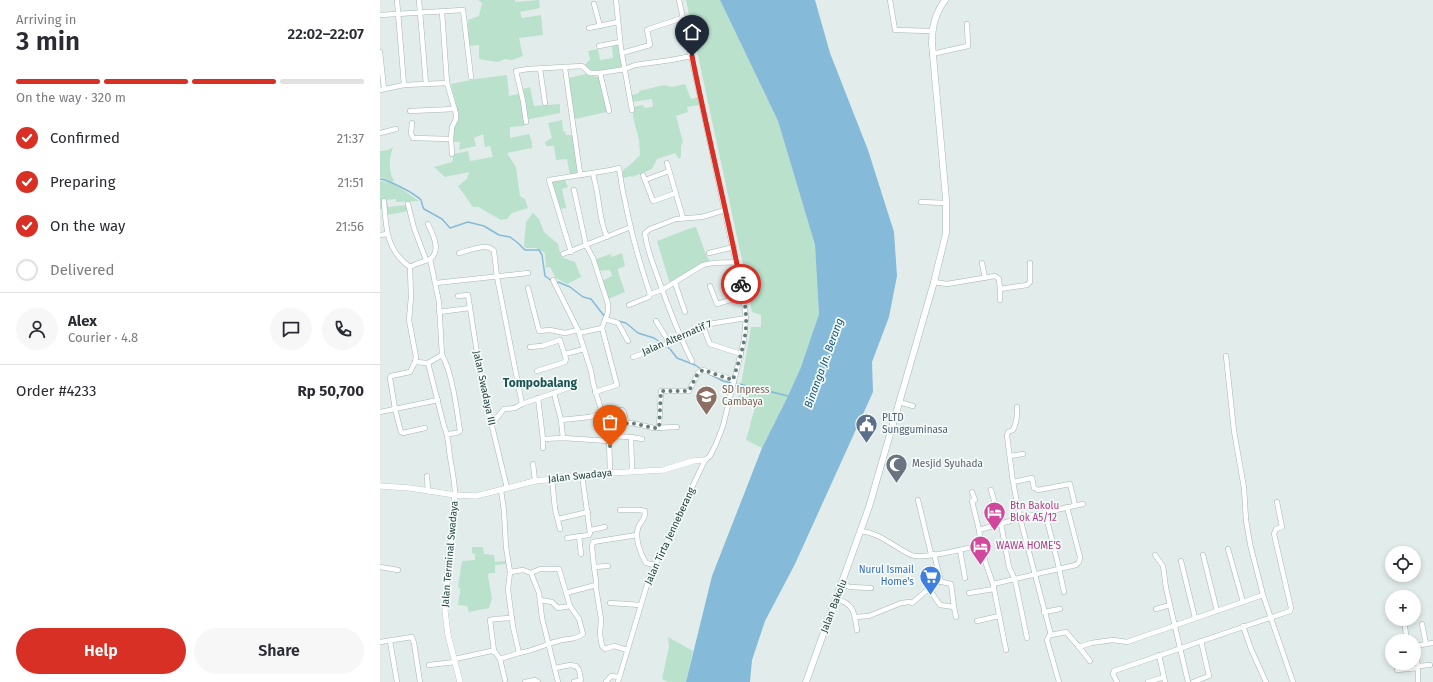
<!DOCTYPE html>
<html lang="en">
<head>
<meta charset="utf-8">
<style>
	body { margin:0; font-family:"Fira Sans",sans-serif; background:#f7f7f7; color:#2b2b33; height:100vh; display:flex; flex-direction:column; font-size:15px; white-space:nowrap }
	* { box-sizing:border-box; margin:0 }
	p { font-size:13px; color:#7c7c81 }
	.icon { flex:none; width:22px; height:22px; fill:none; stroke:currentColor; stroke-width:2; stroke-linecap:round; stroke-linejoin:round }
	.map { position:relative; flex:1; overflow:hidden }
	.sheet { display:flex; flex-direction:column; background:#fff; width:380px }
	.sheet>* { flex:none }
	.controls { position:absolute; left:1005px; top:546px; display:grid; gap:8px }
	.controls a { display:grid; place-items:center; width:36px; height:36px; border-radius:50%; background:#fff; box-shadow:0 2px 6px #0003; font-size:20px }
	.pin { position:absolute; display:grid; place-items:center; width:34px; height:34px; color:#fff; margin:-41px -17px; border-radius:50% 50% 50% 0; rotate:-45deg; box-shadow:0 0 4px #0007 }
	.pin .icon { rotate:45deg }
	.courier { position:absolute; display:grid; place-items:center; width:40px; height:40px; margin:-20px; border:3px solid #d93025; border-radius:50%; background:#fff; color:#222; box-shadow:0 1px 5px #0007 }
	.summary em { font-style:normal; font-weight:600 }
	.summary div { display:flex; flex-direction:column-reverse }
	.summary { display:flex; align-items:center; justify-content:space-between; height:68px; padding:0 16px }
	h1 { font-size:26px; font-weight:600; line-height:30px }
	.bar { display:grid; grid-template-columns:repeat(4,1fr); gap:6px 4px; align-content:center; height:48px; padding:0 16px }
	.bar i { height:5px; border-radius:3px; background:#e1e1e2 }
	.bar .selected { background:#d93025 }
	.bar p { grid-column:span 4 }
	.line { display:flex; align-items:center; gap:10px; padding:0 16px; border-top:1px solid #e1e1e2 }
	.line div { flex:1 }
	.round { display:grid; place-items:center; flex:none; width:42px; height:42px; border-radius:21px; background:#f7f7f7 }
	ol { padding:0 16px; list-style:none }
	li { display:flex; align-items:center; gap:12px; height:44px }
	li p { margin-inline-start:auto }
	li .icon { padding:4px; border-radius:50%; background:#d93025; color:#fff; stroke-width:4 }
	li:last-child { color:#7c7c81 }
	li i { width:22px; height:22px; border:2px solid #e1e1e2; border-radius:50% }
	.button { display:flex; gap:8px; margin-top:auto; padding:8px 16px }
	.button a { flex:1; height:46px; border-radius:24px; background:#d93025; color:#fff; font-size:16px; font-weight:600; line-height:46px; text-align:center }
	.button a+a { background:#f7f7f7; color:#2b2b33 }
	main { display:flex; flex:1; min-height:0 }
	.map>svg:first-child { display:block }
	.green { fill:#b9e1cc }
	.water { fill:#85bad8 }
	.lines { fill:none; stroke-linecap:round; stroke-linejoin:round }
	.stream { stroke:#85bad8; stroke-width:1.5 }
	.minor-casing { stroke:#a4b6b4; stroke-width:5.5 }
	.tertiary-casing { stroke:#a4b6b4; stroke-width:6 }
	.secondary-casing { stroke:#9fbab6; stroke-width:7 }
	.minor { stroke:#fff; stroke-width:4.5 }
	.tertiary { stroke:#fff; stroke-width:5.5 }
	.secondary { stroke:#fff; stroke-width:6 }
	.done { stroke:#647d7b; stroke-width:4; stroke-dasharray:0 7.2 }
	.route { stroke:#d93025; stroke-width:5 }
	.labels { text-anchor:middle; dominant-baseline:central; stroke-width:3.5; stroke-linejoin:round; paint-order:stroke }
	.street-label { font-size:10px; fill:#20403e; stroke:#f3faf8 }
	.education-label { font-size:10px; fill:#785e54; stroke:#f3faf8; text-anchor:start }
	.service-label { font-size:10px; fill:#4e5e75; stroke:#f3faf8; text-anchor:start }
	.worship-label { font-size:10px; fill:#5b616d; stroke:#f3faf8; text-anchor:start }
	.hotel-label { font-size:10px; fill:#b23c85; stroke:#f3faf8; text-anchor:start }
	.shop-label { font-size:10px; fill:#366cbe; stroke:#f3faf8; text-anchor:end }
	.water-label { font-size:11px; font-style:italic; fill:#145982; stroke:#f3faf8 }
	.quarter-label { font-size:12px; font-weight:bold; fill:#1a5452; stroke:#f3faf8 }
</style>
</head>
<body>
<main>
<section class="sheet">
<div class="summary"><div><h1>3 min</h1><p>Arriving in</p></div><em>22:02–22:07</em></div>
<div class="bar"><i class="selected"></i><i class="selected"></i><i class="selected"></i><i></i><p>On the way · 320 m</p></div>
<ol>
<li><svg class="icon" aria-label="check" viewBox="0 0 24 24"><path d="M5 12l5 5 9-10"/></svg>Confirmed<p>21:37</p></li>
<li><svg class="icon" aria-label="check" viewBox="0 0 24 24"><path d="M5 12l5 5 9-10"/></svg>Preparing<p>21:51</p></li>
<li><svg class="icon" aria-label="check" viewBox="0 0 24 24"><path d="M5 12l5 5 9-10"/></svg>On the way<p>21:56</p></li>
<li><i></i>Delivered</li>
</ol>
<div class="line" style="height:72px"><a class="round"><svg class="icon" aria-label="person" viewBox="0 0 24 24"><circle cx="12" cy="8" r="4"/><path d="M4 21q1-7 8-7t8 7"/></svg></a><div><b>Alex</b><p>Courier · 4.8</p></div><a class="round"><svg class="icon" aria-label="chat" viewBox="0 0 24 24"><path d="M4 5h16v11H9l-5 4z"/></svg></a><a class="round"><svg class="icon" aria-label="phone" viewBox="0 0 24 24"><path d="M5 4h4l2 5-3 2q2 4 5 5l2-3 5 2v4C11 20 4 13 5 4z"/></svg></a></div>
<div class="line" style="height:52px"><div>Order #4233</div><b>Rp 50,700</b></div>
<div class="button"><a>Help</a><a>Share</a></div>
</section>
<div class="map">
<svg width="1053" height="682" viewBox="0 0 1053 682">
	<rect width="100%" height="100%" fill="#e2edeb"/>
	<g class="green">
		<polygon points="98,0 135,0 135,2 159,0 160,8 140,12 142,18 161,15 163,35 139,38 143,56 132,60 125,59 118,62 99,59 99,45 89,46 88,20 99,16 102,3"/>
		<polygon points="306,0 340,0 398,121 435,245 439,314 421,367 408,396 382,448 366,440 375,407 358,402 371,327 381,327 381,315 372,312 365,274"/>
		<polygon points="239,44 244,68 212,72 205,65 210,59 208,51 218,49 220,60 233,58 232,46"/>
		<polygon points="206,74 211,76 219,77 227,112 195,119 188,78"/>
		<polygon points="127,75 129,96 142,93 143,89 150,87 154,106 180,104 180,113 145,120 144,126 130,127 130,138 149,134 152,142 152,148 127,153 136,167 140,196 145,199 148,208 132,213 127,219 121,220 98,207 93,207 78,186 87,179 89,172 65,177 54,167 72,162 74,154 88,151 90,161 113,157 110,146 105,147 103,134 94,138 96,146 79,150 80,142 74,142 73,130 77,119 77,108 71,84 96,79"/>
		<polygon points="305,84 311,99 319,97 319,105 307,107 308,112 296,116 303,142 301,146 301,156 299,159 295,153 277,159 272,169 252,177 251,176 243,178 243,170 250,165 260,155 259,140 253,117 253,107 263,105 264,108 273,107 272,99 252,102 251,95 259,93 259,91 284,85 292,87"/>
		<polygon points="182,120 183,131 185,132 186,135 194,135 199,176 190,176 187,159 176,160 174,146 166,146 165,142 172,138 168,123"/>
		<path d="M13,147C9,160 8,169 14,181L11,182L0,177V151L8,150Z"/>
		<polygon points="168,180 185,180 188,187 182,189 186,208 176,209"/>
		<polygon points="0,181 13,183 39,201 16,202 16,199 7,200 8,207 27,205 28,211 7,215 7,210 0,209"/>
		<polygon points="153,213 159,219 164,232 178,244 181,257 195,262 201,277 187,284 174,277 175,276 170,267 166,268 165,253 156,248 146,248 144,246 146,222"/>
		<polygon points="316,227 325,252 330,262 290,284 277,241 311,228"/>
		<polygon points="242,253 245,266 238,269 238,272 245,292 228,299 222,281 232,276 230,270 218,271 214,260 230,254 232,257"/>
		<polygon points="92,547 103,547 104,554 114,555 115,562 126,561 126,564 115,565 115,573 109,573 108,576 112,598 109,608 89,612 87,606 78,605 79,595 80,594 80,588 78,587 82,561 95,560 95,554 92,553"/>
		<polygon points="288,637 313,651 306,682 288,682 282,679 289,647"/>
	</g>
	<polygon class="water" points="340,0 435,0 450,53 488,150 514,232 517,276 509,317 492,362 493,392 415,564 385,621 372,660 370,682 306,682 332,576 382,448 408,396 421,367 439,314 435,245 398,121"/>
	<g class="lines">
		<g class="stream">
			<path d="M0,179C9,180 34,193 41,200C42,203 42,206 44,209L62,219L70,228L88,222L104,226L119,235L130,237L138,243L145,250H159L162,255L165,276L172,281"/>
			<polyline points="178,282 190,287 203,297 211,299 225,317"/>
			<polyline points="234,320 246,323 258,333 274,338 290,349 297,358 315,365 321,369"/>
			<polyline points="329,374 343,381 351,383"/>
			<polyline points="355,383 408,396"/>
		</g>
		<defs>
			<g id="minor">
				<polyline points="17,0 24,85"/>
				<polyline points="39,0 46,84"/>
				<polyline points="236,0 241,49 252,110"/>
				<polyline points="510,0 515,30 552,31"/>
				<polyline points="214,4 220,26"/>
				<polyline points="0,15 83,10 91,77"/>
				<polyline points="209,28 238,22"/>
				<polyline points="219,46 240,42"/>
				<polyline points="0,52 4,89"/>
				<polyline points="242,53 270,45 267,30 269,29 302,18"/>
				<polyline points="552,54 588,46 587,24"/>
				<polyline points="185,68 200,173 203,175"/>
				<polyline points="160,69 165,103"/>
				<polyline points="220,73 229,111"/>
				<polyline points="0,90 24,85 67,83 62,12"/>
				<polyline points="30,111 75,109"/>
				<polyline points="146,122 143,101 136,71 148,69 202,66 210,73 220,73 245,69 255,65 291,60 312,56"/>
				<polyline points="32,123 31,133 33,138 71,139 72,127 76,119 76,114 67,83"/>
				<polyline points="0,133 16,129"/>
				<polyline points="71,139 72,154"/>
				<polyline points="287,163 303,218"/>
				<path d="M213,173C214,179 216,186 217,192C220,208 220,222 227,237"/>
				<polyline points="263,175 273,201 296,193"/>
				<polyline points="265,180 289,171"/>
				<polyline points="194,190 206,245 213,258 228,304 228,312 222,328"/>
				<path d="M4,201C6,228 6,250 30,267"/>
				<polyline points="541,202 566,203"/>
				<polyline points="28,204 34,228 46,260"/>
				<polyline points="0,235 7,234"/>
				<path d="M191,252L169,180L231,170L239,168C241,179 242,190 245,201C251,233 260,264 270,294L282,290L323,265C331,262 347,263 356,262"/>
				<path d="M79,253C88,251 107,242 114,251L117,277L142,404"/>
				<polyline points="329,253 354,247"/>
				<polyline points="183,254 251,227"/>
				<polyline points="602,263 605,278"/>
				<polyline points="173,280 198,330 211,371 213,383 229,436 230,473"/>
				<polyline points="554,282 567,284 615,276 619,279 620,289 647,285 650,282 650,263"/>
				<polyline points="56,283 148,273"/>
				<polyline points="295,283 305,312"/>
				<polyline points="330,286 337,304 363,296"/>
				<polyline points="148,288 159,331 170,330 185,333 198,330"/>
				<polyline points="620,289 620,300"/>
				<polyline points="78,296 88,295 102,385 127,488"/>
				<polyline points="249,305 269,297 270,294"/>
				<polyline points="59,312 90,308"/>
				<polyline points="225,319 238,323 248,341"/>
				<polyline points="276,321 289,342"/>
				<polyline points="323,326 329,342 330,344 361,354"/>
				<polyline points="199,333 222,328 237,385 215,392"/>
				<polyline points="150,347 162,346 180,340 186,359 185,362 157,371"/>
				<polyline points="185,354 204,349"/>
				<path d="M62,355C72,372 77,410 80,431L77,433L68,434"/>
				<polyline points="846,356 854,431 864,488 866,520 870,544 883,595 913,682"/>
				<polyline points="253,357 277,349 300,336 329,324 366,318"/>
				<path d="M312,361C298,333 287,304 277,275C272,261 266,247 265,233L270,229L296,219L322,217L345,210"/>
				<polyline points="35,362 48,363 62,355 59,302 50,259"/>
				<path d="M48,363L64,426C69,438 68,445 70,457C72,470 75,482 75,495"/>
				<polyline points="174,393 181,420 210,417 222,413"/>
				<polyline points="158,398 163,439 183,438 229,441"/>
				<polyline points="519,402 533,406"/>
				<polyline points="222,411 242,410 244,412 246,422"/>
				<polyline points="0,412 58,400"/>
				<polyline points="181,420 183,438"/>
				<polyline points="111,425 124,409 135,408 142,404 194,386"/>
				<polyline points="226,425 252,423 274,428 297,427"/>
				<path d="M45,428L23,433L21,432L15,409L10,378L11,376L30,372L35,362L36,357L29,320L31,297L30,267C36,263 44,262 50,259C62,251 52,233 48,224"/>
				<polyline points="279,428 281,391 309,391 318,373 323,370 353,380"/>
				<polyline points="229,436 251,437 252,471"/>
				<polyline points="251,437 262,439"/>
				<polyline points="163,448 163,439"/>
				<polyline points="630,456 643,454"/>
				<polyline points="153,464 155,481"/>
				<polyline points="47,476 48,491"/>
				<polyline points="172,479 175,509 180,529"/>
				<path d="M633,482L627,436L628,432L633,430C637,422 637,415 637,407"/>
				<path d="M121,490L124,511L126,547L130,572L128,590L133,627L139,653C154,651 167,643 182,640C189,639 197,639 203,634L199,619L190,606L178,608L172,602L160,600"/>
				<polyline points="611,490 621,524 629,567 635,580 647,638"/>
				<polyline points="592,492 595,500 592,501 599,530"/>
				<polyline points="538,500 551,554"/>
				<path d="M240,510H260L265,511C266,520 260,521 258,528C255,539 260,553 266,563L275,565"/>
				<polyline points="665,512 679,568 684,592"/>
				<polyline points="178,519 208,512"/>
				<polyline points="211,530 225,527"/>
				<path d="M481,531C500,533 514,547 531,555C543,560 587,548 601,545L599,530L640,518L703,504"/>
				<polyline points="199,536 201,554"/>
				<polyline points="187,538 209,535 210,533 202,475"/>
				<polyline points="601,545 606,564 613,584 696,565 699,562 700,557 687,507"/>
				<polyline points="848,549 863,602"/>
				<polyline points="580,550 585,578"/>
				<polyline points="554,554 561,582"/>
				<polyline points="775,555 783,566 786,588 808,682"/>
				<polyline points="823,555 837,611"/>
				<polyline points="801,561 815,618"/>
				<polyline points="228,566 214,567 216,581 216,588 221,619 220,635 222,646 225,649 234,646 247,650"/>
				<polyline points="0,567 18,570"/>
				<polyline points="214,567 212,547 213,542 257,535"/>
				<polyline points="130,572 143,570 151,573 160,569 179,569 190,606"/>
				<polyline points="151,573 159,593 162,618 178,682"/>
				<polyline points="462,584 470,587 491,588"/>
				<polyline points="613,584 626,650"/>
				<polyline points="549,589 560,605 574,607"/>
				<polyline points="186,593 216,585"/>
				<polyline points="589,593 614,589"/>
				<path d="M456,599C475,604 474,613 477,630"/>
				<polyline points="230,603 261,605"/>
				<polyline points="776,609 790,605"/>
				<polyline points="664,612 680,609"/>
				<polyline points="475,617 489,616 521,603 530,602 532,603 558,581 571,584 574,607 576,617"/>
				<polyline points="597,621 619,616"/>
				<polyline points="1042,624 1046,644"/>
				<polyline points="863,626 871,649 886,682"/>
				<polyline points="1025,627 1027,641"/>
				<polyline points="671,635 640,518 633,482 652,478 654,488 658,490 690,484 695,505"/>
				<polyline points="10,641 17,682"/>
				<polyline points="0,642 32,637 34,643 40,682"/>
				<polyline points="1034,646 1053,643"/>
				<polyline points="699,647 710,661"/>
				<polyline points="1034,649 1038,666 1038,682"/>
				<polyline points="114,651 110,620 115,619 132,618"/>
				<polyline points="779,655 785,682"/>
				<polyline points="75,659 111,651 115,652 120,659 139,653"/>
				<polyline points="120,659 125,680"/>
				<polyline points="49,665 75,662"/>
				<polyline points="1038,666 1050,665"/>
				<polyline points="175,668 190,665 196,666 199,670 201,680 194,682"/>
				<polyline points="1017,670 1038,668"/>
				<polyline points="145,682 155,680 158,682"/>
				<polyline points="226,682 231,676 239,677"/>
				<polyline points="238,682 269,578 325,460 330,456 336,444 343,426 364,340 366,318 363,296 299,0"/>
				<polyline points="679,682 667,640 669,636 671,635 686,632 699,647 711,643 733,640 747,642 883,595"/>
				<polyline points="737,682 733,674 734,671 910,611 911,608 894,534 896,529 902,527 897,502"/>
				<polyline points="768,682 784,677"/>
				<polyline points="813,682 829,676 821,641"/>
			</g>
			<g id="tertiary">
				<polyline points="0,486 30,488 75,495 96,496 155,481 230,473 283,470 313,461 325,460"/>
				<polyline points="75,495 69,553 65,611 68,635 80,682"/>
			</g>
			<path id="secondary" d="M426,682L489,507L554,282L566,233V199L552,44C552,26 555,14 565,0"/>
		</defs>
		<use href="#minor" class="minor-casing"/>
		<use href="#tertiary" class="tertiary-casing"/>
		<use href="#secondary" class="secondary-casing"/>
		<use href="#minor" class="minor"/>
		<use href="#tertiary" class="tertiary"/>
		<use href="#secondary" class="secondary"/>
	</g>
	<g class="lines">
		<path class="done" d="M230,446L226,424L252,423L274,428H279L281,391H309L318,373L323,370L353,380C359,360 367,339 366,318C366,307 363,295 361,284"/>
		<path class="route" d="M312,56C327,132 346,208 361,284"/>
	</g>
	<defs>
		<symbol id="school-pin" viewBox="-11 -11 22 30"><path d="M0 17L-7.5 6A9.5 9.5 0 1 1 7.5 6Z" fill="#8d6e63" stroke="#f3faf8"/><path d="M0-5L7-2L0 1L-7-2ZM-4 1L0 2.5L4 1V4Q0 6-4 4Z" fill="#fff"/></symbol>
		<symbol id="civic-pin" viewBox="-11 -11 22 30"><path d="M0 17L-7.5 6A9.5 9.5 0 1 1 7.5 6Z" fill="#5c6f8a" stroke="#f3faf8"/><path d="M-.6-6.5H3V-4.5H.6V-3L4-1V1h2V6H-6V1h2V-1L-.6-3ZM-1.2 2.5V6h2.4V2.5Z" fill="#fff"/></symbol>
		<symbol id="mosque-pin" viewBox="-11 -11 22 30"><path d="M0 17L-7.5 6A9.5 9.5 0 1 1 7.5 6Z" fill="#6b7280" stroke="#f3faf8"/><path d="M3.5-4.9A6 6 0 1 0 3.5 4.9A5 5 0 1 1 3.5-4.9Z" fill="#fff"/></symbol>
		<symbol id="hotel-pin" viewBox="-11 -11 22 30"><path d="M0 17L-7.5 6A9.5 9.5 0 1 1 7.5 6Z" fill="#d1479c" stroke="#f3faf8"/><path d="M-6-4.5h1.5V1H6V5H4.5V3h-9V5H-6ZM-4 0a1.8 1.8 0 1 1 3.6 0ZM.5 0V-2.5h3Q6-2.5 6 0Z" fill="#fff"/></symbol>
		<symbol id="supermarket-pin" viewBox="-11 -11 22 30"><path d="M0 17L-7.5 6A9.5 9.5 0 1 1 7.5 6Z" fill="#3f7fe0" stroke="#f3faf8"/><path d="M-6-5.5h2.5l.6 2H6L4.5 2H-2.5L-4.4-4H-6ZM-1.5 3.2a1.3 1.3 0 1 0 .1 0ZM3 3.2a1.3 1.3 0 1 0 .1 0Z" fill="#fff"/></symbol>
	</defs>
	<g fill-rule="evenodd">
		<use href="#school-pin" x="314" y="384" width="25" height="34"/>
		<use href="#civic-pin" x="474" y="412" width="25" height="34"/>
		<use href="#mosque-pin" x="504" y="452" width="25" height="34"/>
		<use href="#hotel-pin" x="602" y="500" width="25" height="34"/>
		<use href="#hotel-pin" x="588" y="534" width="25" height="34"/>
		<use href="#supermarket-pin" x="538" y="564" width="25" height="34"/>
	</g>
	<g class="labels">
		<g class="street-label">
			<text transform="translate(297 338) rotate(-23)">Jalan Alternatif 7</text>
			<text transform="translate(104 388) rotate(78)">Jalan Swadaya III</text>
			<text transform="translate(200 476) rotate(-6)">Jalan Swadaya</text>
			<text transform="translate(290 536) rotate(-65)">Jalan Tirta Jenneberang</text>
			<text transform="translate(70 554) rotate(-85)">Jalan Terminal Swadaya</text>
			<text transform="translate(454 606) rotate(-69)">Jalan Bakolu</text>
		</g>
		<g class="education-label">
			<text x="342" y="390">SD Inpress<tspan x="342" dy="12">Cambaya</tspan></text>
		</g>
		<g class="service-label">
			<text x="502" y="418">PLTD<tspan x="502" dy="12">Sungguminasa</tspan></text>
		</g>
		<g class="worship-label">
			<text x="532" y="464">Mesjid Syuhada</text>
		</g>
		<g class="hotel-label">
			<text x="630" y="506">Btn Bakolu<tspan x="630" dy="12">Blok A5/12</tspan></text>
			<text x="616" y="546">WAWA HOME'S</text>
		</g>
		<g class="shop-label">
			<text x="534" y="570">Nurul Ismail<tspan x="534" dy="12">Home's</tspan></text>
		</g>
		<g class="water-label">
			<text transform="translate(444 363) rotate(-70)">Binanga Jn. Berang</text>
		</g>
		<g class="quarter-label">
			<text x="160" y="383">Tompobalang</text>
		</g>
	</g>
</svg>
<div class="controls">
<a><svg class="icon" aria-label="locate" viewBox="0 0 24 24"><circle cx="12" cy="12" r="6"/><path d="M12 2v4M12 18v4M2 12h4M18 12h4"/></svg></a>
<a>+</a>
<a>−</a>
</div>
<div class="pin" style="left:230px;top:446px;background:#ea580c"><svg class="icon" aria-label="bag" viewBox="0 0 24 24"><path d="M5 8h14l-1 12H6zM9 8a3 3 0 0 1 6 0"/></svg></div>
<div class="pin" style="left:312px;top:56px;background:#1f2937"><svg class="icon" aria-label="home" viewBox="0 0 24 24"><path d="M3 11l9-7 9 7M6 9v11h12V9"/></svg></div>
<div class="courier" style="left:361px;top:284px"><svg class="icon" aria-label="bike" viewBox="0 0 24 24"><circle cx="6" cy="16" r="4"/><circle cx="18" cy="16" r="4"/><path d="M6 16l4-8h5l3 8M10 8l3 8H6M13 5h3"/></svg></div>
</div>
</main>
</body>
</html>
